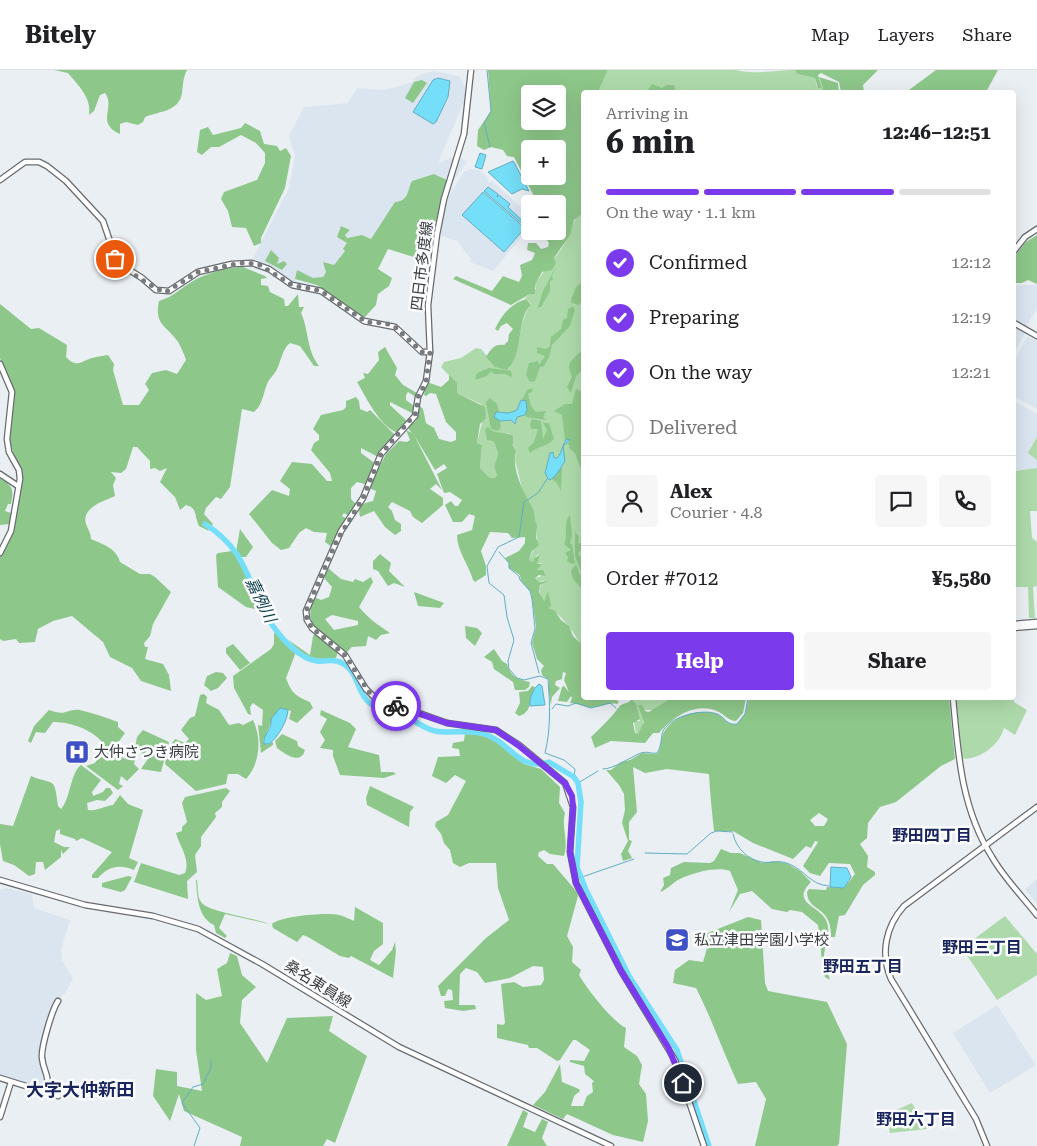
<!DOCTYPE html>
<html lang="en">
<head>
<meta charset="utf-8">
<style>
	body { margin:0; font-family:"Roboto Serif","Noto Sans JP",serif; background:#f6f6f6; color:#202124; height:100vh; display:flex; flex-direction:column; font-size:19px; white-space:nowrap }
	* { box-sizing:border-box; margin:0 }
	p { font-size:16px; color:#757577 }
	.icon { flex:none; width:28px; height:28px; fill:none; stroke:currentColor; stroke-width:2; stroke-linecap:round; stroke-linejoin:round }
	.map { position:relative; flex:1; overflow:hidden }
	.panel { position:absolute; left:581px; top:20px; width:435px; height:610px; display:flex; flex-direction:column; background:#fff; border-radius:5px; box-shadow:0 5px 20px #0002 }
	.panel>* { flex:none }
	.fabs { position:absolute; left:521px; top:15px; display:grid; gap:10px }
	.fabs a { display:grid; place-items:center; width:45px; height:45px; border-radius:5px; background:#fff; box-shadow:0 5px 20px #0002; font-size:25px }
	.pin { position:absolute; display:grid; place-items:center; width:42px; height:42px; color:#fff; margin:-21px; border:2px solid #fff; border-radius:50%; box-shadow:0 1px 5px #0007 }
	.courier { position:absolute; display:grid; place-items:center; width:50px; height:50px; margin:-25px; border:4px solid #7c3aed; border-radius:50%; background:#fff; color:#222; box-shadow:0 1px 6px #0007 }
	.head em { font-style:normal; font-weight:700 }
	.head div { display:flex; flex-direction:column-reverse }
	.head { display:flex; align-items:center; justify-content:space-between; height:85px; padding:0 25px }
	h1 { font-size:32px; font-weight:700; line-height:38px }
	.bar { display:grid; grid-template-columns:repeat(4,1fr); gap:8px 5px; align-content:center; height:60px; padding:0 25px }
	.bar i { height:6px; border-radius:4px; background:#e0e0e0 }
	.bar .current { background:#7c3aed }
	.bar p { grid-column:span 4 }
	.line { display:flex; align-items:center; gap:12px; padding:0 25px; border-top:1px solid #e0e0e0 }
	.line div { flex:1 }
	.round { display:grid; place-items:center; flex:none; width:52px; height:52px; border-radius:5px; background:#f6f6f6 }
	ol { padding:0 25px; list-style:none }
	li { display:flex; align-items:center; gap:15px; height:55px }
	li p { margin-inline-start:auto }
	li .icon { padding:5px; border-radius:50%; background:#7c3aed; color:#fff; stroke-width:4 }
	li:last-child { color:#757577 }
	li i { width:28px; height:28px; border:2px solid #e0e0e0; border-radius:50% }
	.primary-button { display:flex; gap:10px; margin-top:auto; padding:10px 25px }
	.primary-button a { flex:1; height:58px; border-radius:5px; background:#7c3aed; color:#fff; font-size:20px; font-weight:700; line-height:58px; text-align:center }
	.primary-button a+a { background:#f6f6f6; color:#202124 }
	header { display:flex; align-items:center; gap:30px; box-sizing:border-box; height:70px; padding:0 25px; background:#fff; border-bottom:1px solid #e0e0e0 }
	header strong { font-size:24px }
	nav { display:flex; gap:28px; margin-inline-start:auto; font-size:18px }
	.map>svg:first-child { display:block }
	.built { fill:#dae5ef }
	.green { fill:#aedaab }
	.forest { fill:#8ec78a; fill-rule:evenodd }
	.water { fill:#75def8; stroke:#63adc0 }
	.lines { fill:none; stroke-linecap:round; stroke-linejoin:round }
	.stream { stroke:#63adc0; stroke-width:1 }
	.river { stroke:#75def8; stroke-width:5.5 }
	.secondary-casing { stroke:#676b70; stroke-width:7 }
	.primary-casing { stroke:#676b70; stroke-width:7 }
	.secondary { stroke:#fff; stroke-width:4.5 }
	.primary { stroke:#fff; stroke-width:4.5 }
	.done { stroke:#787b7e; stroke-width:5; stroke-dasharray:0 9 }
	.route { stroke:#7c3aed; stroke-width:6 }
	.labels { text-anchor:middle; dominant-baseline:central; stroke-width:5; stroke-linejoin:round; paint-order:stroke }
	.street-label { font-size:15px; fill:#3a3c3e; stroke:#fafcfe }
	.poi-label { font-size:15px; fill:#3a3c3e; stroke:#fafcfe; text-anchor:start }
	.water-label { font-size:16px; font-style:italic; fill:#0a3c47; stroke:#fafcfe }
	.neighbourhood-label { font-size:16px; font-weight:bold; fill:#1b255d; stroke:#fafcfe }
	.quarter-label { font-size:18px; font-weight:bold; fill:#1b255d; stroke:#fafcfe }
</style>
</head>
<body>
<header>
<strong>Bitely</strong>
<nav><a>Map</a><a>Layers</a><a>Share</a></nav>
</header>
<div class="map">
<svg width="1037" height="1076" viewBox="0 0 1037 1076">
	<rect width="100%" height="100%" fill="#eaeff4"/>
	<g class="built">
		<polygon points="433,1 459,6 466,19 465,29 438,93 454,87 468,91 453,111 434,104 412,111 408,125 400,132 395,133 371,169 362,165 346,168 345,165 350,160 342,156 337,167 347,173 345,180 334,195 327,195 323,208 313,209 296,202 296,211 317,215 319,218 295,214 253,188 289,118 295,85 289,66 304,37 348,33 357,18 382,20 397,17 412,12 417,6"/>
		<polygon points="471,99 479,100 487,107 489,113 492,111 530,145 530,157 493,201 470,192 471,189 457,171 439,165 448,127 464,102"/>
		<polygon points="1014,215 1037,215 1037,239 1026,256 1014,249"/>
		<polygon points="1014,257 1025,263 1014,283"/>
		<polygon points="1027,267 1037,271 1037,339 1014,326 1014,292"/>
		<polygon points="1014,331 1037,344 1037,398 1014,401"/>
		<polygon points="1037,809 1037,834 1025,819"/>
		<polygon points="6,818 32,824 34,838 70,850 61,879 62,890 73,909 65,923 55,932 48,951 39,983 39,991 46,1011 44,1017 39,1019 0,1006 0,820"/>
		<polygon points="997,935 1036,995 990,1023 953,963"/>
	</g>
	<g class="green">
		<path d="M608,0H736C754,5 777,0 795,0L797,4L815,8L817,17L824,18V22H598Z"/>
		<path d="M581,142H584V584C581,571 562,544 549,538L550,530L546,528L544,531C538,523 538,517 545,510L539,512L535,508L542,506L537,499L542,493L537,494L539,484L534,488L533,492L529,490L537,472L536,452L522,418L515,390L516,381L509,363H494L489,360V371L494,372L498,384L494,397L497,405L495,408H490L480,398L482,375L477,373L482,352L481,334L457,323L456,313L441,297L444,292L461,288L476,278L481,279L493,293L509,299C521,279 518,251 531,234L525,228L536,219L535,215C543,200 557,188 565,173C571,162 572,151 581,142Z"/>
		<polygon points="1037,367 1037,390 1028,383"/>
		<polygon points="1037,398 1037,441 1030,441 1032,468 1037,472 1037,516 1033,517 1035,548 1029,548 1028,517 1014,517 1014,401"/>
		<polygon points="632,628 671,628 653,640 644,640 643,656 639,664 636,664 634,651 640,651"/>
		<path d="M956,628H1013L1014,632L1027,640L1015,665L1004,658C999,676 980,689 962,689Z"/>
		<polygon points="1005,846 1037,884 1037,905 997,930 962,878"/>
		<polygon points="912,1033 927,1059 890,1063 887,1044"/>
	</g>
	<g class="forest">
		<path d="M54,0H187C183,7 183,16 182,23C179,42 159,41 145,47L143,52L138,55L126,52L120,54V64C95,53 116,37 105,23L100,25L94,41L89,45C92,28 78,15 68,3Z"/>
		<path d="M488,0H608L598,22H584V142L574,150L570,165L554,188L556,193L552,200L542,202L535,215V224H530L511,235L453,209L456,206L492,221L503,206L519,212L522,206L520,195L532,190L535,183L527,180L528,173H536L541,179L548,177L549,173L542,163H532L529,161V160L558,161V134H538L514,87L507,86L503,80L491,77L484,80L477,76L478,60L491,41ZM530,24H558V51H530ZM530,79H558V106H530Z"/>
		<polygon points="795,0 878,0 863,15 864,22 841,22 839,12 821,3 818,5 822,18 818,18 815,8 797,4"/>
		<polygon points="936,0 998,0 986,22 909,22 909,20"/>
		<polygon points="819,7 838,13 839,22 824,22"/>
		<polygon points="422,10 427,13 413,33 405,28 414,12"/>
		<polygon points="652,14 662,18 666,15 674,15 676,22 652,22 652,20 648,20"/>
		<polygon points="245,53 260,61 264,74 277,76 280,81 286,78 291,86 285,118 261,168 261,173 254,176 246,158 232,157 228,141 221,129 224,122 257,110 265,93 265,83 256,73 241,65 219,77 211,77 202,85 197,82 200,60 208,57 213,65 241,58"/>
		<path d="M434,104L447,110L436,151C426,154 423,160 422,170L425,173H420L418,181L420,189L388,179L378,199L392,208L389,216L378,224L376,235L365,247L360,246L317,215L295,209L297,200L313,208L323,207L326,202L323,192L334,195L345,181L343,179L347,173L337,167L341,156L350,160L345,165L347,168L362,165L371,169L395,132C409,131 407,121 412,111Z"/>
		<polygon points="1037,165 1037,214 1028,210 1022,213 1014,213 1014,187 1026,172"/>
		<polygon points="271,180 279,188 277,194 284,191 287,194 282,200 265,191"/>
		<polygon points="557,195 552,206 553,210 550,211 550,221 541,237 538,237 543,221"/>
		<path d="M243,197L265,206L267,208L261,209V215L268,216L270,222L284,229L285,236H288L298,224L299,237H304L301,243C309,260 306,279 319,296H314L300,276L290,273C282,279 281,292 276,301C273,306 269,309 267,314C263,324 263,334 254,342L242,339L230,417L221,429L216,427L206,438L204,444L213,454L211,457L205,455L209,461L199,456C194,446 198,438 186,435L180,440L175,427L160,412L167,398L160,401L155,398L150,399V391L137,377H133L126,399L121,403L111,402L116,408L113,415L115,426C105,431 81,437 86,454C88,460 91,463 91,469C103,474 117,479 120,492L140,504H150L155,507L171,522L153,554L150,566L144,573L145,577H148L145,589L163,594L169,605L171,621L141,611L132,598L110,587L103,572L72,546L53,551L38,559L35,572L19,573L16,569L3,571L0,569V487L13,462L21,404L9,370L14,326L0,288V234L31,259L39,258L67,275L66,287C78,300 83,289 96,287C100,286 104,286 108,285L114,294L113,300L123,335H139L149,320L145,314L152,303L166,300L177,304L186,290C184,284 181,277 178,272C166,255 154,255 159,231C175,226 179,219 193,211C209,202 226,198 243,197Z"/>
		<polygon points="584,210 584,228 579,235 572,233 571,230 576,217"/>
		<path d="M526,229L531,235C516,247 524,285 507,300L495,297L486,287C492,278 494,274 504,275L508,271L509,264L513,259L507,253L501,256L498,261L495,259C502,245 510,234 526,229Z"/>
		<polygon points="573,236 575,240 570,256 552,275 549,287 544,296 540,297 535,311 530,312 526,305 529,293 538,291 539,295 545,286 537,283 537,277 546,279 550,276 551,267 561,259 563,250 567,248 568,239"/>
		<polygon points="584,269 584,298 576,306 571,323 567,317 572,307 569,298 570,292 582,280 581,277"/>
		<path d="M385,277L397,298L395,305L403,315L417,323L416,327L408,322L406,325V330L414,336L412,343L390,332V335L407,351L398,363C380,357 366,327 357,312L365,308L363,303L368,304L379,290L378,282Z"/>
		<polygon points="489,298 511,301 512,307 505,304 494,304 491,301 487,306 475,310 477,303"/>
		<path d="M449,305L457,313V323L485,337L486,348L480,354L477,373L482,375L480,398L490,408H495L497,405L494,397L498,384L494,372L487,370L485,359L488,357C494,366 505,360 513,366V375L516,381C511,399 523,421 532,437C535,442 534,448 537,455L536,468L539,475L532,481L529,490L533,492L534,488L540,485L537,494H542L537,500H543L546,506L539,505L535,508L539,512L548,511L540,515L539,522L544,531L548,521L551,535L549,538L555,541L561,550L569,556L573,566L583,576L584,628H614L619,632L617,634C609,632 602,637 593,637C585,638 577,633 570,633L572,628L571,626L567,632L558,631L562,617L564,616L569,622L564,610L566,603L563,602L562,609L556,611L555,615L560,618L552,627L551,635L548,618L549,610L542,605L541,600L544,596L537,589L532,573L536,557L531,522L521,511L520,505L509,498V493L505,488L519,481L525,473V467L512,468L508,463L490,462L481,481L486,496V505L475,512L473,510C469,495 457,481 457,465L472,460L475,446L469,444L462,452H453L445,435L451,431L455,436H458L462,430L450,422L444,423L437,404L447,398L444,394L435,400L414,365L442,420L436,414L430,419L443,428V435L422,453L413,447L410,441L392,432L388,437L392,441L395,450L401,454V461L395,465L385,457L374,441L360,447L359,441L362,434L373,431L376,421L369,418L386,384L399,371L407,372L410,370L406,360L412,363L407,357L416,351L415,348L419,335L423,339L426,353L434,358L439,369L451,372L456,370V362L446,352L436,324L430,323L426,326L424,325L427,312L441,317L449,310Z"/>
		<polygon points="532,318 533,321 528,324 531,336 536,342 546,341 543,347 547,350 526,347 526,333 522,330 527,320"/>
		<polygon points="576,319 584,322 584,394 580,397 575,383 569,378 570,375 567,374 570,371 565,371 562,345 554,341 565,334 572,334"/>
		<polygon points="356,327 359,331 360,339 367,342 370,340 396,366 378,387 361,378 361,383 376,394 368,415 357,412 351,418 351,429 357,435 349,446 344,443 342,446 347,449 332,477 325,472 327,463 314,462 306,458 299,463 289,478 281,480 272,473 249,444 272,420 289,426 290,419 280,411 292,392 312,394 327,411 332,411 330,403 311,380 314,373 319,370 319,365 313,359 321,345 343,340 346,337 346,331"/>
		<polygon points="490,328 497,334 499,342 494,345 500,351 501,357 498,361 491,359 486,332"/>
		<path d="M532,349L541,351L543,369L547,360L543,353H549L554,369C545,378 537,376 530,383L528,378L534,372L538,359H531L530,354Z"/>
		<polygon points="559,398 562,398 562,401 561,421 557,413 552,409"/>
		<path d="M0,408C13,416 14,419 11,434H8L5,441L11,443L10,454L0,455Z"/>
		<path d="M570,445L572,466L570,473L572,475L575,493L572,494L567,491L568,487L565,483L571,480L564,474C569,465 562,454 570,445Z"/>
		<polygon points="240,459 253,477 246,487 240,487 236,482"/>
		<polygon points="575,462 579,467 578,473 584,474 578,484 583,489 584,510 575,486"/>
		<polygon points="232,481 242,492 261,537 259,540 246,537 218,517 216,485 218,483"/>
		<polygon points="380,484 391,493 389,501 405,517 394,513 388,516 378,501 373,499 373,491"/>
		<path d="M576,494C579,504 584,511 584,521L573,509L571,501Z"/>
		<path d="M328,498L341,509L353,512L355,509L363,512L371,507L373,512L359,537C368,548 378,555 390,563L381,565L376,570L368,566L366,576L352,577L346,583C325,564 301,561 314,527L321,530L329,527L332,517L325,509V503ZM332,545L358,551V555L334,560L325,549Z"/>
		<polygon points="414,522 444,533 440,538 418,536"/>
		<polygon points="465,556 477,558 482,563 475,576 466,568"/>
		<path d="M274,563H276L296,582L286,608C291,622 295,626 310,632L313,638L297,653L289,649L291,641L280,638C271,648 269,659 263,671L267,675L273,672V675L261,683L258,655L262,656L263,640L253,633L250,637L251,645L248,644L234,618L233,606L271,579L274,574Z"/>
		<path d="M315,564L338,581L336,588C310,591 305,586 287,569L310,585L313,566Z"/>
		<polygon points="233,574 250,593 240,600 226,583 226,578"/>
		<path d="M494,579L502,591L507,594C510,606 518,610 530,612L529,617L525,620H515L513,612L494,599L492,592L484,587Z"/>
		<polygon points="216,602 223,603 227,608 218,618 211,621 204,615 207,606"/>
		<path d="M532,616L535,617C530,628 532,643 519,646L515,643L520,633L519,622L528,621Z"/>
		<path d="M204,624L207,627L206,633L219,640L229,655L239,653L243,655L253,650C262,668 260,694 246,709L238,704H228L226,714L196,721L165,694L168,679L175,669L185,673L189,669L181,660L190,648L195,646L200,625Z"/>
		<path d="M631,628L636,634L640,649L633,653L635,663L638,664L644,652L638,635H642L645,641L649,642L671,628H746L743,643L736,651C729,651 725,645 719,642C696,631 673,647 659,663H653L645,673L611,671L595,678L591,667C601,657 611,648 619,637C622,633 626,634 630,631Z"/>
		<path d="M749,628H949L955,689L941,696L896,732L880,737L868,753L867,768L860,774L868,786L867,797L875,802V805L863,815L845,845L839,846L835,867H831C832,835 807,842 807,822L809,819L826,820L827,817L844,818L855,804L850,794L829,793L820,806L810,803L803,796L818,772L815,771L811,778L806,776L793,789L753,773L733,761H714C712,742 710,724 709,704L667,699L645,703L633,697L637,742L629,752V770L632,771L628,781L632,788L623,791L621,784L628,771L622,753L625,740L624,724L619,715L606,700H611L621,692L630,690L642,683L657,684C662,677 660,668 664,662C673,645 700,638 717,644C724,647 727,656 737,654L745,644ZM819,743L828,749L824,756H815L810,750Z"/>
		<path d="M49,640C67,647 67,638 80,640C92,643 105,647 118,652V657L125,663L112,681L125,689L132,683L136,686L134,694L139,699L127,711L121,706L119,714L123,716L118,720L86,696L95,693L105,676C95,660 71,652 53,652L45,663L36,662L31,673L28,671L34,656Z"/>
		<polygon points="321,640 350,653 356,659 348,677 379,685 381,702 393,702 396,704 384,708 340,705 333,686 333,680 320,678 325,670 320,662 327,649 320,645"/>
		<polygon points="143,660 169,672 161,702 141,699 152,683 147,680 143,685 135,678 137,667"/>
		<path d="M465,663L478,664L496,671L524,694L541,699L560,717L559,733L565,743C561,758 569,770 564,786L550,784L544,780L539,782L538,786L547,794H553L577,822L578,826L567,866L573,877L572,892L581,900L579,905C587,919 613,952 626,958L624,977L637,986L642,995L639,1014L646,1024L648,1051L643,1072L613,1065L567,1044L563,1049L533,1035L545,1022L560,994L562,1012L579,1019L580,1021L574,1026L571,1036H583L587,1026L593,1022L592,1013L594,1011L585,1004L584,996L570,992V990L584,991L590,980L576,970H573L560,990L557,991L537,978H529L528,975L497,968V954L503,955L505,953L501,914L514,912L523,917L541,915L544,910L543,897L533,896L510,908L485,913L477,902L466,898L460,904L459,935H475L476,939L463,941L445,938L444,931L453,930L452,920L448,919L445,926H441L438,916L486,868L509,850L498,818L496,793H469L460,797L453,793L450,780L444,773L441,764L435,756L436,752L448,745L466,711L455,705L446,713L432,706L438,687L460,686L459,679L452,678L453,673L464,671Z"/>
		<path d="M282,664L297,671L298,676L305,680C301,695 286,685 277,678L275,671Z"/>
		<path d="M81,695L101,710L92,722L93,726L103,722L106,718H110L113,723L105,731L97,730L87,733L88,740C98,741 104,736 113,735L120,725L128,734L143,740L129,788L138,792L134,800C119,794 109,796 98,808H92V805L112,782L82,768L76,771L75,769L60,764V759L56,761L54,772L64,777H70L63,784L61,780V787L45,800L43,792H36L35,804L29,806L14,795L3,791L0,774V754L13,756L31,706C55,716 54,705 58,736L61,739C71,728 70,703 81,695Z"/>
		<polygon points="370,716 414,737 410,742 409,757 367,735 366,728"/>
		<path d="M226,718L230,721L222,732V737L215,743L216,747L201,767V776L195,785L197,802L187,811L188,829L134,812L141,793L179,805L185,803C191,790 179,775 176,763L182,761V757L187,752L182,733L185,727Z"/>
		<path d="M721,779L731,783H740L762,793L774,791L786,793L800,801L811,812C790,833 820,836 826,850C832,863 824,875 824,887C824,894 828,903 830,910L825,907L823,900L818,855L802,842L790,840L787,842L772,839L752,821L740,824L729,842L738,820L730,801C717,796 692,803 680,809C673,812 667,820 660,822L664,815L663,808L670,805L671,798L684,792L710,793L714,791Z"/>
		<polygon points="128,806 132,807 125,820 121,822 102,817 102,813"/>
		<path d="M196,810H197C198,816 197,827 201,832C207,842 256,848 269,854L225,844L219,858L227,866L225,868L216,863L214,855C198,848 197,826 196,810Z"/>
		<path d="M355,837L383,853V874L374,881L370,890L379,895L392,880L395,872L396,881L393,908L351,886L349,888L340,886L308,867L303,865L297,872L273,858L272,854C281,846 327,842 339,845C344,846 349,849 354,851Z"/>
		<path d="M748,847L761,850L765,913L768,921L827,932L847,974L840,1062L839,1074L837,1076H755L766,1029L756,1012L738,1014C723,982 712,949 696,918L673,913L675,900L689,890L703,892L709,871L705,864Z"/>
		<polygon points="230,883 237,886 242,905 256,917 242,930 240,953 267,993 287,948 333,946 329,961 367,986 335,1073 327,1069 323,1076 240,1076 242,1067 184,1041 179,1024 170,1051 153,1026 156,999 177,1002 177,1016 202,1021 196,980 196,923 206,930 222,926 217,899 227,893"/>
		<polygon points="523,1040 528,1043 523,1057 535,1062 542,1049 548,1052 542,1068 547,1076 507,1076"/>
	</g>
	<g class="water">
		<polygon points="438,8 450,11 448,27 436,52 433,54 413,42 433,10"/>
		<polygon points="480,83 486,85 482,99 475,97"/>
		<polygon points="513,91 514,92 529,121 522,119 512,124 488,102"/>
		<polygon points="488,117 498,124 497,127 499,125 510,134 508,137 527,155 526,157 484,121"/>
		<polygon points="483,122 525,158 504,182 462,145"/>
		<polygon points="521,330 526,331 527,340 525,345 517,347 515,354 511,350 500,351 494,347 496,342 509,343 517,340"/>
		<path d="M567,369L570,370L563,376L565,391C561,397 556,408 549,410L545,403L550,383L553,382L554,388H557C563,382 561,376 567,369Z"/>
		<path d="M539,614L542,616L545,635L530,636C529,628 533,619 539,614Z"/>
		<path d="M280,638L288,640C288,650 277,669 269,674H264C262,665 273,659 271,649Z"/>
		<polygon points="831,797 847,798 851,807 844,818 830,817"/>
	</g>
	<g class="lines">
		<g class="stream">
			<polyline points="487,0 491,41 484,53 490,77"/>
			<path d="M547,409L538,423L524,432L519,467L498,477L487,496L489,513L504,525L507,547L514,570L508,591L509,599L517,608L524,610L540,606L548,609C550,633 551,659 545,683L564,690L575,699L574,707"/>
			<polyline points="499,482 509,493 509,498 519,506 520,510 530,521 532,529 535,559 531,573 539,603"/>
			<polyline points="552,639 556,634 568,636 576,633 591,638 610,633 616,638"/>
			<path d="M603,699C614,699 630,687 641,683C647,681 652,684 657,683C661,677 661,671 662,664C666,647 702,638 717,644C725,647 727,656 737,654L745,644L748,628"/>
			<polyline points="578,713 598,701"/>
			<path d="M733,764C736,778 748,790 762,792C772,794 778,789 789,794C805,800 810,815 829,816"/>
			<polyline points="645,783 687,784 711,763 717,761 733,762"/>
			<polyline points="582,807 634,789"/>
			<polyline points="194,1076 200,1058 182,1033 193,1017 203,1014 211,998 211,990"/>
		</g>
		<path class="river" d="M205,454C252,484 246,518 273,556C282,569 300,589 317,591C326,592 333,588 342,593C359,601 357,627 373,635C381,639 390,638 398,642C411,647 421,658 435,661C451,664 468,659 484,664C511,672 518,702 549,692L574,707L578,713L581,732L577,797L586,820L629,906L677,980L709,1076"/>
		<defs>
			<g id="secondary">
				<polyline points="0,110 25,92 39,92 47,96 66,111 103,151 117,192 142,208 156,220 169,221 198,202 232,194 252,193 269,199 292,215 321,221 364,251 395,257 422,282 430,282"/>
				<polyline points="1014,181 1025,167 1037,159"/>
				<polyline points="1014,253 1037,266"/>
				<polyline points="0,294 12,322 7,369 9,382 19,400 20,409 11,461 0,483"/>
				<polyline points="0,404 18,416"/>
				<polyline points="1014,554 1037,552"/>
				<polyline points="1014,558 1037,556"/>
				<path d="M953,628C958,683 961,738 992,787C1004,808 1022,826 1037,845"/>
				<polyline points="0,810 85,835 153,846 198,859 262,894 399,977 611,1076"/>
				<polyline points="0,1008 58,1026"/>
				<path d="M45,1022C51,1004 44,1005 42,988C41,977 52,940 58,931"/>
				<polyline points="0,1047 11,1012"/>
				<path d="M987,1076L976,1049L891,909C880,883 886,856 904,836L1037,737"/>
			</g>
			<polyline id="primary" points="471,0 464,64 444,129 437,164 428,235 430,282 426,311 418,327 415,346 381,384 363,428 341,461 306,541 307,550 312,558 345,585 366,619 374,627 447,653 496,660 519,675 565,713 573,737 570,782 576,813 621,901 675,990 704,1076"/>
		</defs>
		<use href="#secondary" class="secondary-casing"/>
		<use href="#primary" class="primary-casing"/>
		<use href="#secondary" class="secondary"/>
		<use href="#primary" class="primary"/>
	</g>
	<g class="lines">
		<path class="done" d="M115,189C120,196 157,221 166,222L198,202L240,193L258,194L292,215L321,221L366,252L385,253L395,257L422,282H430L426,312L418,327L416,343L381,384L363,428L337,470L306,541L307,550L312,558L345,585L369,622L396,636"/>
		<polyline class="route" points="396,636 447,653 496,660 518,675 565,713 572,726 573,737 570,782 576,813 621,901 668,977 683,1013"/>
	</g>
	<defs>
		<symbol id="hospital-square" viewBox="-11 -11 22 22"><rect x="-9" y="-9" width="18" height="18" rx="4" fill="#3f51c5" stroke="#fafcfe"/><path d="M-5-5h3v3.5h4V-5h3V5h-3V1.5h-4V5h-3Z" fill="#fff"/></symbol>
		<symbol id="school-square" viewBox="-11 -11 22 22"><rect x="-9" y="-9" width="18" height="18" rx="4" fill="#3f51c5" stroke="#fafcfe"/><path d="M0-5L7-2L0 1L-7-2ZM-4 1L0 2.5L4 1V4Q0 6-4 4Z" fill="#fff"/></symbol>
	</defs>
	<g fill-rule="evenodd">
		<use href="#hospital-square" x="63" y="668" width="28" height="28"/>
		<use href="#school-square" x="663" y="856" width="28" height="28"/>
	</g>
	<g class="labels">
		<g class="street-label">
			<text transform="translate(422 196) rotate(-83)">四日市多度線</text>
			<text transform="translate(318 914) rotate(32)">桑名東員線</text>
		</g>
		<g class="poi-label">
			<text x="94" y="682">大仲さつき病院</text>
			<text x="694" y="870">私立津田学園小学校</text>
		</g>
		<g class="water-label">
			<text transform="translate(261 530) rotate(64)">嘉例川</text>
		</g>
		<g class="neighbourhood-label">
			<text x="932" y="765">野田四丁目</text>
			<text x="982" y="877">野田三丁目</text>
			<text x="863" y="896">野田五丁目</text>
			<text x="916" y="1049">野田六丁目</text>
		</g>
		<g class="quarter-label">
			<text x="80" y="1019">大字大仲新田</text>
		</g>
	</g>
</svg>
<div class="fabs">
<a><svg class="icon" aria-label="layers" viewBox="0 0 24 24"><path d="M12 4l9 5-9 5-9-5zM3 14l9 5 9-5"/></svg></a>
<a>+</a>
<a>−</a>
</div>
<div class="pin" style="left:115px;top:189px;background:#ea580c"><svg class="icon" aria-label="bag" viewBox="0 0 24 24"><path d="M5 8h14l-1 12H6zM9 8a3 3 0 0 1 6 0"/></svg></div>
<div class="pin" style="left:683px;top:1013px;background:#1f2937"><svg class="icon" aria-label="home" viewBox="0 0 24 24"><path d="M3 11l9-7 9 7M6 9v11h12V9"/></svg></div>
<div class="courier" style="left:396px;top:636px"><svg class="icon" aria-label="bike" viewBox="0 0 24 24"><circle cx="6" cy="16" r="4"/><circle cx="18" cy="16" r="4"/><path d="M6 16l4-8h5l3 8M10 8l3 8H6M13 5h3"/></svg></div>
<section class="panel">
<div class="head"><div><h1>6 min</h1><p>Arriving in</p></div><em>12:46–12:51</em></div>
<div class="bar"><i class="current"></i><i class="current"></i><i class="current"></i><i></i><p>On the way · 1.1 km</p></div>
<ol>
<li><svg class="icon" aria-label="check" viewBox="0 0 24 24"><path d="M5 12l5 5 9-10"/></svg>Confirmed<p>12:12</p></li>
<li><svg class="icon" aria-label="check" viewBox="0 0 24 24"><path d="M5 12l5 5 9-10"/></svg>Preparing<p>12:19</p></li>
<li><svg class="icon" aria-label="check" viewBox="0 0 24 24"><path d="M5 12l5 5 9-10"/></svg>On the way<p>12:21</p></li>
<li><i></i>Delivered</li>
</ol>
<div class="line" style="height:90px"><a class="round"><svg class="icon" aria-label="person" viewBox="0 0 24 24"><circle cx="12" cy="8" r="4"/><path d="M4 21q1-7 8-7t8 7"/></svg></a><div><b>Alex</b><p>Courier · 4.8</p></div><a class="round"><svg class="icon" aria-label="chat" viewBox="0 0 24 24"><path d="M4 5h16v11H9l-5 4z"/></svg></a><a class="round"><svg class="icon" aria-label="phone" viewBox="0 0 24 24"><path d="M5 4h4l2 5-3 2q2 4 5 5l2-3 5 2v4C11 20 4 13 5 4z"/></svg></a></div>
<div class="line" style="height:65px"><div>Order #7012</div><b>¥5,580</b></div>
<div class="primary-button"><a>Help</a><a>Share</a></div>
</section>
</div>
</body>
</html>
